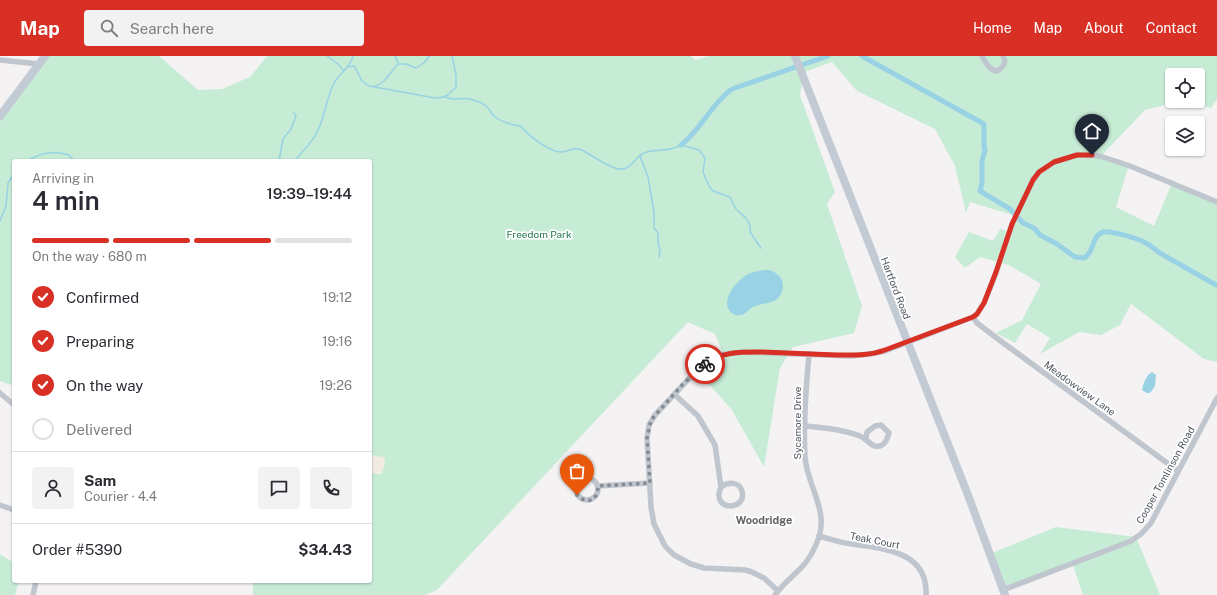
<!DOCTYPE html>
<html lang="en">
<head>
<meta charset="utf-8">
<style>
	body { margin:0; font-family:"Public Sans",sans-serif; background:#f2f2f3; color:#2b2b33; height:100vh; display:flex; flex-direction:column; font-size:15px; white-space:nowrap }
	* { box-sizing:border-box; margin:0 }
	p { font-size:13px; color:#7c7c81 }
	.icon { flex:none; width:22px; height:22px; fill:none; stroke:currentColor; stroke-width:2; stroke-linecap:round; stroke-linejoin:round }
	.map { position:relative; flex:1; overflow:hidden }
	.details { position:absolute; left:12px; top:103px; width:360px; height:424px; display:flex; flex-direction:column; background:#fff; border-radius:4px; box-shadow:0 1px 3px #0004 }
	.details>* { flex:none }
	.tools { position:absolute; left:1165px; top:12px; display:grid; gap:8px }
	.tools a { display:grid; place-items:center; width:40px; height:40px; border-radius:4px; background:#fff; box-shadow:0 1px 3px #0004; font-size:20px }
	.pin { position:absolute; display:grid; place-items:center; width:34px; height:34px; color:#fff; margin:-41px -17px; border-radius:50% 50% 50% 0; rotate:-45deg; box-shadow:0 0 4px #0007 }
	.pin .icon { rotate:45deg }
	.courier { position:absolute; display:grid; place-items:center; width:40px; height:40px; margin:-20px; border:3px solid #d93025; border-radius:50%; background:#fff; color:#222; box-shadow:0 1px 5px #0007 }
	.headline em { font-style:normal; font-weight:600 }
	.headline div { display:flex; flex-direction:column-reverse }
	.headline { display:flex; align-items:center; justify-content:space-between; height:68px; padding:0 20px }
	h1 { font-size:26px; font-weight:600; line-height:30px }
	.bar { display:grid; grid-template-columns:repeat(4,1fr); gap:6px 4px; align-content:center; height:48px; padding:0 20px }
	.bar i { height:5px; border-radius:3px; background:#e1e1e2 }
	.bar .on { background:#d93025 }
	.bar p { grid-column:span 4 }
	.line { display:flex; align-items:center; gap:10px; padding:0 20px; border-top:1px solid #e1e1e2 }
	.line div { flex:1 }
	.round { display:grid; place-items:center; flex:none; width:42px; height:42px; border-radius:4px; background:#f2f2f3 }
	ol { padding:0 20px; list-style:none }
	li { display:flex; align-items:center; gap:12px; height:44px }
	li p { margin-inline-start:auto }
	li .icon { padding:4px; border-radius:50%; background:#d93025; color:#fff; stroke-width:4 }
	li:last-child { color:#7c7c81 }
	li i { width:22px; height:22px; border:2px solid #e1e1e2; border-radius:50% }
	header { display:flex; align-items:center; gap:24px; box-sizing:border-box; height:56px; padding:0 20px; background:#d93025; color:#fff }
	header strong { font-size:19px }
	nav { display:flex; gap:22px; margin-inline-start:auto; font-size:14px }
	.search { width:280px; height:36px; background:#f2f2f3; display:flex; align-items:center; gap:10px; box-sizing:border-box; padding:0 14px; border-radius:4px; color:#7c7c81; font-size:15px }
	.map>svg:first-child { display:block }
	.green { fill:#c7ecd6 }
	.sand { fill:#f0ece3 }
	.water { fill:#99d2e4 }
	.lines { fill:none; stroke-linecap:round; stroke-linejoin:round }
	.stream { stroke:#99d2e4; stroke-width:1.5 }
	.canal { stroke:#99d2e4; stroke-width:5 }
	.street { stroke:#c0c6cd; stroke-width:5.5 }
	.secondary { stroke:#c2cad3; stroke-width:8 }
	.done { stroke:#878c92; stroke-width:4; stroke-dasharray:0 7.2 }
	.route { stroke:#d93025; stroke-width:5 }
	.labels { text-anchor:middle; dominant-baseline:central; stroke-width:3.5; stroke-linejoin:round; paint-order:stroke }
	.park-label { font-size:10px; fill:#227950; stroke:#fff }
	.street-label { font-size:10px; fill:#4c555e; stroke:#fff }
	.neighbourhood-label { font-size:11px; font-weight:bold; fill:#5f6266; stroke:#fff }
</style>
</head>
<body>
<header>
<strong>Map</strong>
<div class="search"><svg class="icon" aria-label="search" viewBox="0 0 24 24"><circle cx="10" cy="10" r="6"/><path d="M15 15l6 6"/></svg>Search here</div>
<nav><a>Home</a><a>Map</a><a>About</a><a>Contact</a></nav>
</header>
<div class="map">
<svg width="1217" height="539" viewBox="0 0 1217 539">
	<rect width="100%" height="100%" fill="#f4f2f2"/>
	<g class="green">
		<polygon points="47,0 159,0 198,34 222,33 250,21 267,0 691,0 695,4 709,0 1217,0 1217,43 1211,52 1188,45 1198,45 1198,19 1172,19 1172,45 1181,45 1145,54 1102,99 1129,109 1116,151 1154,170 1172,127 1217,146 1217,306 1204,303 1131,248 1120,269 1101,279 1079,276 1040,298 1050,282 1027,268 1015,287 996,277 1022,264 1041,228 1009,209 980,201 965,212 955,201 969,176 993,185 1000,173 1010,176 1016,160 970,146 966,157 955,110 935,73 857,35 832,6 804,16 800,39 835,136 827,148 862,250 854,277 793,291 780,312 764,411 732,354 699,317 725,302 715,278 688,266 437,534 425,539 253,539 253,525 370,525 370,105 14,105 14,330 0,325 0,64"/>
		<polygon points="1056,471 1136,481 1160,539 1083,539 1073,509 1004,531 992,497"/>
		<polygon points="0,498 14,507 14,525 19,525 15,539 0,539"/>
	</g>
	<polygon class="sand" points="370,399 384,401 385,407 382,418 377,418 370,416"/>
	<g class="water">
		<path d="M759,215C764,214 770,213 774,216C784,221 786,234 778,242C772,248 763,247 755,250C749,252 746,259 740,259C735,260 732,258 729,254C722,243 736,226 745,220C749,217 754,216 759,215Z"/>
		<path d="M1152,316L1156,319L1155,330L1150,337H1147L1142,334C1143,328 1146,319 1152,316Z"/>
	</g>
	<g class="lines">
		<g class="stream">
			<polyline points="327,0 338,8 344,15"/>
			<polyline points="395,0 398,7"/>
			<polyline points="348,11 353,10 355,11 362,25 369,30 435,42 443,41 448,39 456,31 456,19 452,0"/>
			<path d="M375,30C385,28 391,15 398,8H406L416,12L425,6L429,0"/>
			<path d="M445,41C456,46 463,40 473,44C477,45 484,48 487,51C490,54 491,58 495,61C500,65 514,70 521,70C527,79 550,96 561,96C570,96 572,90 582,94C592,99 610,113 620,113C631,114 635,102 642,98C653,92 668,97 681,89L699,94L705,102L703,116L709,130L713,135L730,141C732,145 733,149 736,153C743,160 752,165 750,176L761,192"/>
			<polyline points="640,100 648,121 654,156 654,172 658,177 658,186 660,194 659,201"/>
			<path d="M27,105C40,97 55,94 69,99L74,105"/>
			<polyline points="279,105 283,83 291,73 296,60 294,57"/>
			<path d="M294,105C302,96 312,87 317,76C325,61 326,43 334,27C340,17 350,12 353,0"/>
			<polyline points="10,123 14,123"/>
			<polyline points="0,165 6,150 8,127 14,117"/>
		</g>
		<g class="canal">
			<path d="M862,0L984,68V89L985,94L982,105V127L980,135L1010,153L1023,167L1034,172L1040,179L1057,188L1075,201L1084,202C1094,197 1092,179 1103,176C1110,174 1135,182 1142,185C1149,188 1154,193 1160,197C1179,208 1197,218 1216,229"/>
			<path d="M681,89C701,74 711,48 732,33L828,0"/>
		</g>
		<g class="street">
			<path d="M982,0C986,7 989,14 997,15C1003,12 1007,6 1003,0"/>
			<polyline points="0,4 39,8"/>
			<polyline points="973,261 977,267 1002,286 1178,415"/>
			<polyline points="0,337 14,349"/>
			<path d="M674,338L698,360L715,389L721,431C710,456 748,455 742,435C739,425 728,426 721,431"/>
			<path d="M805,370C824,372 842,373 860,380C867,383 870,389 875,390C884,392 887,384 889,377L881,369L875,370L867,376L866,382"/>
			<circle cx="587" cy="433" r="11"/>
			<polyline points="598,430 650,427"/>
			<polyline points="0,449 14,454"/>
			<path d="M819,480C830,483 841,487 852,488C884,493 928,495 926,539"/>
			<polyline points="1003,534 1131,485 1141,478 1151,467 1217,342"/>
			<polyline points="778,535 764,522 752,516 745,514 704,512 691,508 674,499 665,490 654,468 651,451 647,382 649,369 655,359 698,313 713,302 725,298 745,296 851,300 870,298 885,295 973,261 977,258 984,247 996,217 1012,168 1033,124 1039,116 1054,106 1077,99 1100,100 1130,110 1217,146"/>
			<polyline points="33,539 36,525"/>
			<path d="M775,539C782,529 792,521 800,513C809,504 815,493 819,481C828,453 807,429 805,401C803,368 806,331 809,298"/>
		</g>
		<g class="secondary">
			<polyline points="795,0 968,439 1005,539"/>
			<polyline points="0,60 45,0"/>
		</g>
	</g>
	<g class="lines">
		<path class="done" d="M577,439C587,449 598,445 598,430L650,427L647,382L651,364L683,328L705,308"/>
		<path class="route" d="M705,308C722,295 742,296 763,296C787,297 812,298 836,299C853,299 869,300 885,294L973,261L977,258L984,247L996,216L1012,168L1033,124L1039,116L1054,106L1077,99H1092"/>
	</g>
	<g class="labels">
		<g class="park-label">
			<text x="539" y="178">Freedom Park</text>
		</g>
		<g class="street-label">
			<text transform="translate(896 232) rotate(69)">Hartford Road</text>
			<text transform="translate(1080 332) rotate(36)">Meadowview Lane</text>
			<text transform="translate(797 367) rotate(-90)">Sycamore Drive</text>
			<text transform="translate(1165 419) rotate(-61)">Cooper Tomlinson Road</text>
			<text transform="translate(875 484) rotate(11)">Teak Court</text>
		</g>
		<g class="neighbourhood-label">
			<text x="764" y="464">Woodridge</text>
		</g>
	</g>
</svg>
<div class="tools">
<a><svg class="icon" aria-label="locate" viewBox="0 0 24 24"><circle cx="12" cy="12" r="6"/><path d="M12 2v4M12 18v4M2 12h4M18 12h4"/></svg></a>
<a><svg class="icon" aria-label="layers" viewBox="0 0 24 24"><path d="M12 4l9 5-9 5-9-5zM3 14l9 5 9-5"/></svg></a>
</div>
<div class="pin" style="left:577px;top:439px;background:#ea580c"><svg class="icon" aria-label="bag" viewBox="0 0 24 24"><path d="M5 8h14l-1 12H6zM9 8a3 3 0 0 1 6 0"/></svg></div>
<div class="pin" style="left:1092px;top:99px;background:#1f2937"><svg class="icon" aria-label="home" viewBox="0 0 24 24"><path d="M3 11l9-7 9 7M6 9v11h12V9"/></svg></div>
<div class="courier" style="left:705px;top:308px"><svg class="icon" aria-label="bike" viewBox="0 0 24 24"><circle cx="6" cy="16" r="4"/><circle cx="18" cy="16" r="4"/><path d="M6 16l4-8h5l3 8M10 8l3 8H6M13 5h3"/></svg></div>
<section class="details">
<div class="headline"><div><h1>4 min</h1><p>Arriving in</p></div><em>19:39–19:44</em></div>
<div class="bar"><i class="on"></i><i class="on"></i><i class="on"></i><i></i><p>On the way · 680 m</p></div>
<ol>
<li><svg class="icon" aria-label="check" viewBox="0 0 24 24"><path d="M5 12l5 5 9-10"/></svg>Confirmed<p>19:12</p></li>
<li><svg class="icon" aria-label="check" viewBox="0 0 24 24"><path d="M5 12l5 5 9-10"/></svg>Preparing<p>19:16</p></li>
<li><svg class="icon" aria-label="check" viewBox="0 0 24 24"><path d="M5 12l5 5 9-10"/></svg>On the way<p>19:26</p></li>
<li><i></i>Delivered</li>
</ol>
<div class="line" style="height:72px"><a class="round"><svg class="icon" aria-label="person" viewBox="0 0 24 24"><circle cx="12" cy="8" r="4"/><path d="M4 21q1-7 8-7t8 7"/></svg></a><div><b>Sam</b><p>Courier · 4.4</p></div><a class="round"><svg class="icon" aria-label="chat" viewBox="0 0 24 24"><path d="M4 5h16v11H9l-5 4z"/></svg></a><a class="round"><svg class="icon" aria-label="phone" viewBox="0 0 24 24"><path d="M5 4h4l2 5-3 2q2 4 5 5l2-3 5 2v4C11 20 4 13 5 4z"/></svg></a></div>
<div class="line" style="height:52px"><div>Order #5390</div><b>$34.43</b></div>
</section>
</div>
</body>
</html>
